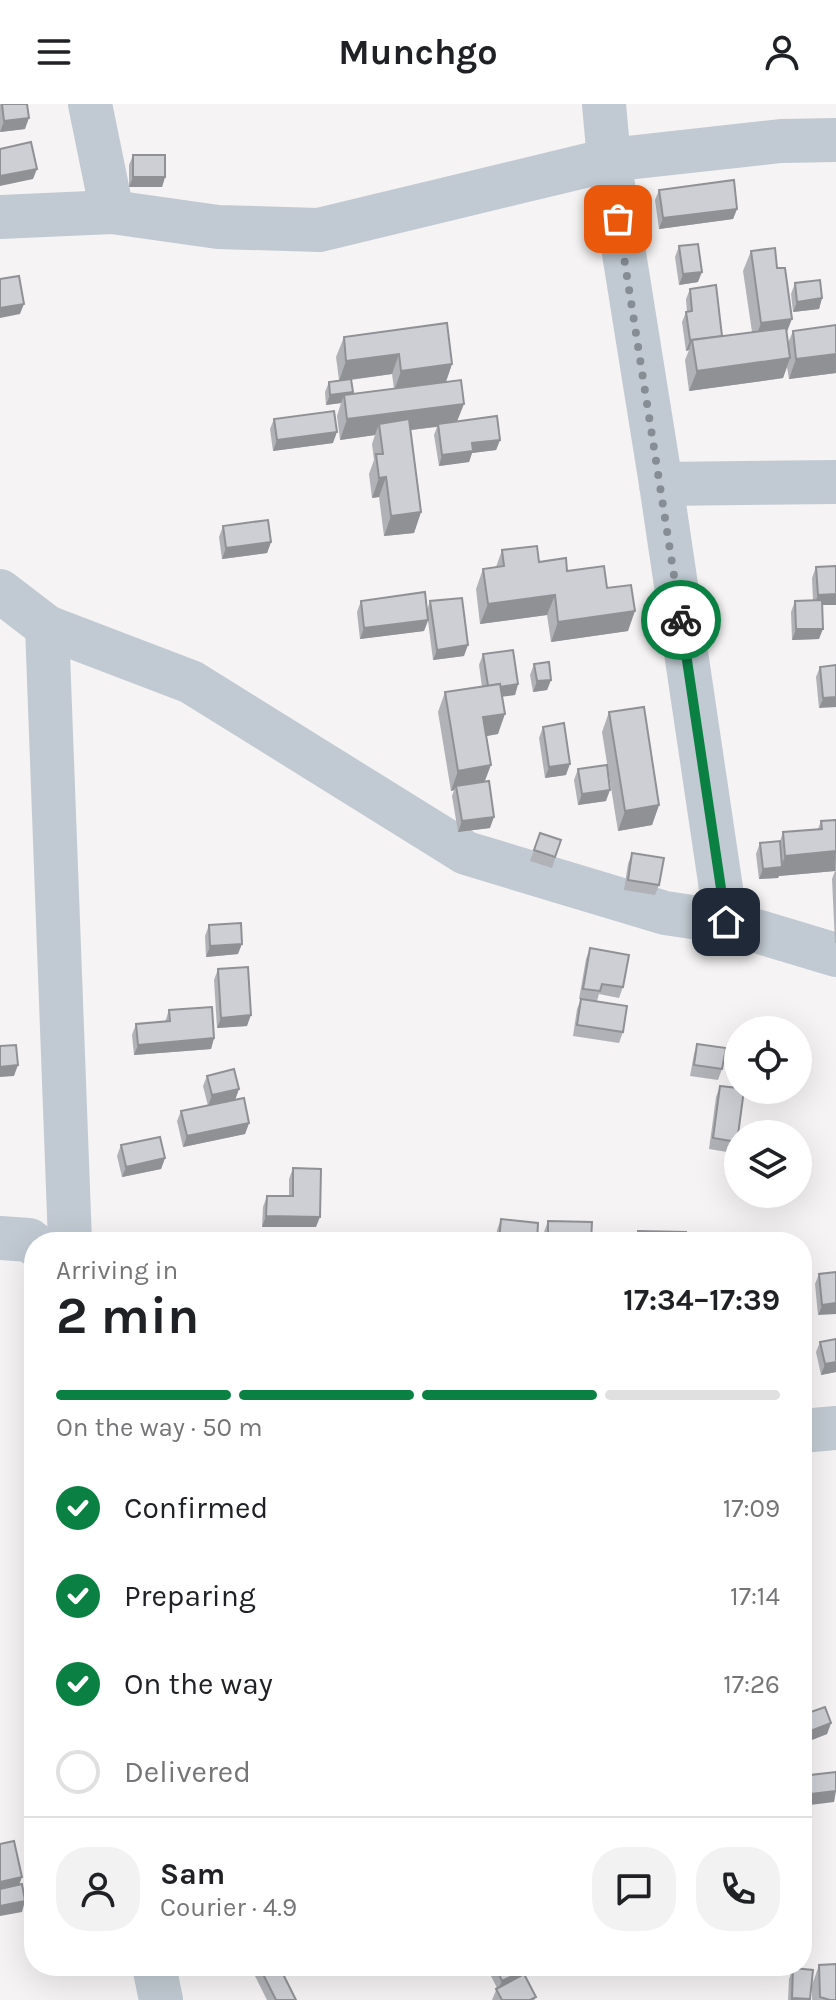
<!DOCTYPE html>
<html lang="en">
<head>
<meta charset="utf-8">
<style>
	body { margin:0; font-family:Karla,sans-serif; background:#f2f2f2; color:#202124; height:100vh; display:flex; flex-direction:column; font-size:30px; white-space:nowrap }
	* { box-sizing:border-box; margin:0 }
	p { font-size:26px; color:#757577 }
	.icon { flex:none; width:44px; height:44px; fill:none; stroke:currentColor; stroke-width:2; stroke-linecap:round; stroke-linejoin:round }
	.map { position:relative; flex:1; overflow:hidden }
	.drawer { position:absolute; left:24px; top:1128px; width:788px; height:744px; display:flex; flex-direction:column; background:#fff; border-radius:32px; box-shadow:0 8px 32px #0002 }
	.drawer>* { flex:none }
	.tools { position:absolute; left:724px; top:912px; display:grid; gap:16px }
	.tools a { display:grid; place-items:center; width:88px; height:88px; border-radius:50%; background:#fff; box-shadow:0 8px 32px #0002; font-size:40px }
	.pin { position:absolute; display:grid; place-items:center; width:68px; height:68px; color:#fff; margin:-34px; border-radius:16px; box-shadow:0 4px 12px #0006 }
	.courier { position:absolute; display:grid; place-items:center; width:80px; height:80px; margin:-40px; border:6px solid #0b8043; border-radius:50%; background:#fff; color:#222; box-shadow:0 2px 10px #0007 }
	.head em { font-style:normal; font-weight:700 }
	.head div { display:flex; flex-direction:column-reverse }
	.head { display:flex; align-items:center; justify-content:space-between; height:136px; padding:0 32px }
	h1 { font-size:52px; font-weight:700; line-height:60px }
	.bar { display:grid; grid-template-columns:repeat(4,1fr); gap:12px 8px; align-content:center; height:96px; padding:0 32px }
	.bar i { height:10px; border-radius:6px; background:#e0e0e0 }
	.bar .current { background:#0b8043 }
	.bar p { grid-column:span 4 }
	.line { display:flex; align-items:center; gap:20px; padding:0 32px; border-top:2px solid #e0e0e0 }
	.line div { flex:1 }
	.round { display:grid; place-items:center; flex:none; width:84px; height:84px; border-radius:32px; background:#f2f2f2 }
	ol { padding:0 32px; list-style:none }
	li { display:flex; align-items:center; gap:24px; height:88px }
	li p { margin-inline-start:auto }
	li .icon { padding:8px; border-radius:50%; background:#0b8043; color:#fff; stroke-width:4 }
	li:last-child { color:#757577 }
	li i { width:44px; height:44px; border:4px solid #e0e0e0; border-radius:50% }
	header { display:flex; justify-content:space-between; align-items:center; height:104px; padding:0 32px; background:#fff; font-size:36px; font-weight:700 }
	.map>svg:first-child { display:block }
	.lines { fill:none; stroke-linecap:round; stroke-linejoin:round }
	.minor { stroke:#c1cad2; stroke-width:44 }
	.wall { fill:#b0b2b7; fill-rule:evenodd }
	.shaded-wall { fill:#909195 }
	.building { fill:#cdcfd5; stroke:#909195; stroke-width:2 }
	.done { stroke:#868d94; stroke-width:8; stroke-dasharray:0 14.4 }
	.route { stroke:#0b8043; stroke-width:10 }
</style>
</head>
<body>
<header><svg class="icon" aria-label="menu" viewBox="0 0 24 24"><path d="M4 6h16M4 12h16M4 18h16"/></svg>Munchgo<svg class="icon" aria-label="person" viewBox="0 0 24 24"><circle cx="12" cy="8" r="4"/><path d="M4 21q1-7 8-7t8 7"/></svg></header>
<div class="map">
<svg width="836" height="1896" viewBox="0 0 836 1896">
	<rect width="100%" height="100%" fill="#f5f3f3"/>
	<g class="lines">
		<g class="minor">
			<polyline points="90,0 112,108"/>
			<polyline points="604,0 609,56 661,380 726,818"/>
			<polyline points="0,113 112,108 218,123 319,126 609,56 781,37 836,36"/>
			<polyline points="661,380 836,378"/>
			<polyline points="0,487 47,523 191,578 466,749 665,809 726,818 836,851"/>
			<polyline points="47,523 70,1138"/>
			<polyline points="0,1134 29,1136 34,1140"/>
			<polyline points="802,1327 836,1324"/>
			<polyline points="154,1862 161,1896"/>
		</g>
	</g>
	<g class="wall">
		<polygon points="0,0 27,0 25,25 0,28"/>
		<polygon points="133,51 165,73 162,83 129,83 129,61"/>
		<polygon points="659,86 737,105 733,115 659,125 655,96"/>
		<polygon points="679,142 698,178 679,181 675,153"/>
		<polygon points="751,147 777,164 788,239 793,227 836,221 836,269 789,275 787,263 783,274 689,287 685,256 689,246 686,247 682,218 686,208 687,208 686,195 690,185 722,232 752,228 743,167"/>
		<polygon points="795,179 822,194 819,205 793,208 791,190"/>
		<path d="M344,233L452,260L446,278L457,318L500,336L496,346L472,349L469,358L439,362L434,331L437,323L410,326L421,408L414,429L384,432L379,393L372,394L369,370L374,356L372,340L375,331L340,336L337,312L341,299L326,301L325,288L329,278L339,276L336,253ZM392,270L394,285L352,290L351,276Z"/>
		<polygon points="274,315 333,339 273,347 270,325"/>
		<polygon points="223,422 271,438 267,449 222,455 219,433"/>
		<polygon points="502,446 567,467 607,484 628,527 551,538 547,511 480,520 476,485 483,465 496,463"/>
		<polygon points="836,462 836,501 822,501 819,535 792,536 791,508 795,497 813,497 812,474 816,463"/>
		<polygon points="361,497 427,506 430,497 464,552 433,556 428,517 424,527 360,535 357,508"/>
		<polygon points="483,550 518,580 515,591 502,592 498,630 486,632 485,677 490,724 458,728 452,692 454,686 451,687 438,608 445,588 482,583 479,561"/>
		<polygon points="534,560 551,576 547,586 533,588 530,571"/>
		<polygon points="836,561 819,604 816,573 820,563"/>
		<polygon points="609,608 659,701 652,721 618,727 602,628"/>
		<polygon points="543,623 566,671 545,674 539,634"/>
		<polygon points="578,665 606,697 578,701 574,676"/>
		<polygon points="836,716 836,839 835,839 832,775 835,767 779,772 778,774 759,775 756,750 760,739 780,737 783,728 818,725 821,717"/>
		<polygon points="540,729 561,736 552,764 530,757"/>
		<polygon points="632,749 659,781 655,791 624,786 628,760"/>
		<polygon points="209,821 238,850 206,853 205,832"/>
		<polygon points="590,844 623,883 619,894 599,890 597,897 623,928 619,939 573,932 577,905 581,895 579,895 586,855"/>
		<polygon points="218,865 247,922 217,924 214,876"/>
		<polygon points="169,906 214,934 211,945 134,951 132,931 136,920 165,918"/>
		<polygon points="697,940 722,965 718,976 690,972 694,950"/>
		<polygon points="207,972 239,985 235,996 249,1019 245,1030 183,1043 177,1017 181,1007 208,1002 203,982"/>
		<polygon points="720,982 737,1038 733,1049 709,1045 716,993"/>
		<polygon points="121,1041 165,1054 161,1065 122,1073 117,1052"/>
		<polygon points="293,1064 316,1123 262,1123 263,1103 267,1092 289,1092 289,1075"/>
		<polygon points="501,1115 537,1138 496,1138 497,1126"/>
		<polygon points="548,1117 591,1138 544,1138 544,1128"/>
		<polygon points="836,1168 818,1211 815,1180 819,1170"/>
		<polygon points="836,1235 836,1268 821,1271 816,1248 820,1238"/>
		<polygon points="33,1601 34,1601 34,1631 29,1612"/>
		<polygon points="802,1611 831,1619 827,1630 804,1639 802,1634"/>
		<polygon points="819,1861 836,1896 812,1896 812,1881"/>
		<polygon points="257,1862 279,1862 296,1896 267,1896 254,1870"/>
		<polygon points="486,1862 519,1862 522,1867 520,1872 535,1896 492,1896 497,1884"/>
		<polygon points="793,1864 813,1866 810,1896 788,1896 789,1875"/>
	</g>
	<g class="shaded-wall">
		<polygon points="29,14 25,25 0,28 4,17"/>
		<polygon points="37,65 33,75 0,82 0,72"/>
		<polygon points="133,73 165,73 162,83 129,83"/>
		<polygon points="737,105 733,115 659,125 663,114"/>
		<polygon points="702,168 698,178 679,181 683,170"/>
		<polygon points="822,194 819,205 793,208 797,198"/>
		<polygon points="24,200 20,210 0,214 0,204"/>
		<polygon points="792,215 784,235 753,240 761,219"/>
		<polygon points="722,233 692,236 689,246 686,247 690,236"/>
		<polygon points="399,250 392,270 339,277 346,257"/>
		<polygon points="836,250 836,269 789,275 796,255"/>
		<polygon points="790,254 783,274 689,287 697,267"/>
		<polygon points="452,260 445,280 394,287 401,267"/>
		<polygon points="353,288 349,298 344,291 341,299 326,301 330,291"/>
		<polygon points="464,300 456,320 381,330 379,320 375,331 340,336 347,315"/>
		<polygon points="337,328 333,339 273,347 277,336"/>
		<polygon points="500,336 496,346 472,349 469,358 439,362 442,351 472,339"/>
		<polygon points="386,373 379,393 372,394 379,374"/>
		<polygon points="421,408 414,429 384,432 391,412"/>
		<polygon points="271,438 267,449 222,455 226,444"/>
		<polygon points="836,490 836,501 814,501 818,491"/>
		<polygon points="555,491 547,511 480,520 488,500"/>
		<polygon points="635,507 628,527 551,538 558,518"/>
		<polygon points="428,516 424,527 360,535 364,524"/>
		<polygon points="796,525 823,525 819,535 792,536"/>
		<polygon points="468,541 464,552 433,556 437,546"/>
		<polygon points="551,576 547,586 533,588 537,577"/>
		<polygon points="518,580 515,591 484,595 488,584"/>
		<polygon points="836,593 836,603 819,604 823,594"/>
		<polygon points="505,610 498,630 476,634 483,613"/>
		<polygon points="570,660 566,671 545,674 549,663"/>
		<polygon points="491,661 483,682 456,682 454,686 451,687 458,667"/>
		<polygon points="610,686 606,697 578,701 582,690"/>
		<polygon points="659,701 652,721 618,727 625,707"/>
		<polygon points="494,713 490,724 458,728 462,717"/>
		<polygon points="836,747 835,767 779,772 778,774 759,775 763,765 781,763 785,752"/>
		<polygon points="242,840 238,850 206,853 210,842"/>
		<polygon points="251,911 247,922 217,924 221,914"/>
		<polygon points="214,934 211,945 134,951 138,941"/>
		<polygon points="18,961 14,972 0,973 0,963"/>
		<polygon points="239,985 235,996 208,1002 212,991"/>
		<polygon points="249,1019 245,1030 183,1043 187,1032"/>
		<polygon points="165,1054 161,1065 122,1073 126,1063"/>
		<polygon points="266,1112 320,1113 316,1123 262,1123"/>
		<polygon points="836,1199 836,1210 818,1211 822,1201"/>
		<polygon points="836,1258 836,1268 821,1271 825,1260"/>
		<polygon points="831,1619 827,1630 804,1639 808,1628"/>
		<polygon points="836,1687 834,1698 802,1702 802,1691"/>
		<polygon points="22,1773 18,1784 0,1787 0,1778"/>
		<polygon points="25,1797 22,1808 0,1812 0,1802"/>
		<polygon points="522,1867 518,1878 498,1887 502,1877"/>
		<polygon points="792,1894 810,1895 791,1896"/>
	</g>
	<g class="building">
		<polygon points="2,0 27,0 29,14 4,17"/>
		<polygon points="31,38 37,65 0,72 0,45"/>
		<rect x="133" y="51" width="32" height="22"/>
		<polygon points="734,76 737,105 663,114 659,86"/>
		<polygon points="698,140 702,168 683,170 679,142"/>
		<polygon points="775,144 777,164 785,164 792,215 761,219 751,147"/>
		<polygon points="19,172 24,200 0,204 0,175"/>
		<polygon points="820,176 822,194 797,198 795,179"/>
		<polygon points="716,181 722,232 690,236 686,208 692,207 690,185"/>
		<polygon points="447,219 452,260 401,267 399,250 346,257 344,233"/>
		<polygon points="836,221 836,250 796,255 793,227"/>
		<polygon points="786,224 790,254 697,267 692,236"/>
		<polygon points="351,275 353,288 330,291 329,278"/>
		<polygon points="461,276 464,300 347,315 344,291"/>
		<polygon points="334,307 337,328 277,336 274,315"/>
		<polygon points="497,312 500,336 472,339 473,347 442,351 438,320"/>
		<polygon points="409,315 421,408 391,412 386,373 379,374 376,350 383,350 379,320"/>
		<polygon points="268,416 271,438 226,444 223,422"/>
		<polygon points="537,442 539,458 566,454 567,467 604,462 607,484 631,481 635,507 558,518 555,491 488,500 483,465 504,462 502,446"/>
		<polygon points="836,462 836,490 818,491 816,463"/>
		<polygon points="425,488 428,516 364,524 361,497"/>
		<polygon points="462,494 468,541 437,546 430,497"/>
		<polygon points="822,496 823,525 796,525 795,497"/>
		<polygon points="513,546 518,580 500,583 500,580 488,582 483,550"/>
		<polygon points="549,558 551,576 537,577 534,560"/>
		<polygon points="836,561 836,593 823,594 820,563"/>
		<polygon points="500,580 505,610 483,613 491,661 458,667 445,588"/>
		<polygon points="644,603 659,701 625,707 609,608"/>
		<polygon points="564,619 570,660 549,663 543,623"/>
		<polygon points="607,661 610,686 582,690 578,665"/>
		<polygon points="489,677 494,713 462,717 456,682"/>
		<polygon points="836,716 836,747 785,752 783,728 822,725 821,717"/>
		<polygon points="540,729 561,736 555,753 534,746"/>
		<polygon points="780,737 782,763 763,765 760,739"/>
		<polygon points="632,749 664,754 659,781 628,776"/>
		<polygon points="241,819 242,840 210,842 209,821"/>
		<polygon points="590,844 629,851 623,883 602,880 600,887 583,885"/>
		<polygon points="248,863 251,911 221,914 218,865"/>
		<polygon points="581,895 627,902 623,928 577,921"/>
		<polygon points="212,903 214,934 138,941 136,920 170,917 169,906"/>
		<polygon points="697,940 726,944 722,965 694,961"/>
		<polygon points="16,941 18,961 0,963 0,942"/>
		<polygon points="234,965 239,985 212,991 207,972"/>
		<polygon points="720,982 738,984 738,986 744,986 737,1038 713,1034"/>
		<polygon points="244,994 249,1019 187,1032 181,1007"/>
		<polygon points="160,1033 165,1054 126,1063 121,1041"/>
		<polygon points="293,1064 321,1065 320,1113 266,1112 267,1092 293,1092"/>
		<polygon points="501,1115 538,1119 537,1138 499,1138"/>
		<polygon points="548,1117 592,1118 591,1138 548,1138"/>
		<polygon points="638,1127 686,1128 686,1138 638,1138"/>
		<polygon points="836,1168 836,1199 822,1201 819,1170"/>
		<polygon points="836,1235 836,1258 825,1260 820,1238"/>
		<polygon points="825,1603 831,1619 808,1628 802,1611"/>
		<polygon points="836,1668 836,1687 802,1691 802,1672"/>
		<polygon points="14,1737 22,1773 0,1778 0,1740"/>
		<polygon points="22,1780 25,1797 0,1802 0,1785"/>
		<polygon points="836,1860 836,1896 830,1896 820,1893 819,1861"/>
		<polygon points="259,1862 279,1862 296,1896 276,1896"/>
		<polygon points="495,1862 519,1862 522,1867 502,1877"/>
		<polygon points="793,1864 813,1866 810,1895 792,1894"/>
		<polygon points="524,1870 536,1893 530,1896 502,1896 496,1885"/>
	</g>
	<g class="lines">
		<polyline class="done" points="618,115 681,516"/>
		<polyline class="route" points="681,516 726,818"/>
	</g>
</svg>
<div class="tools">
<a><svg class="icon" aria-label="locate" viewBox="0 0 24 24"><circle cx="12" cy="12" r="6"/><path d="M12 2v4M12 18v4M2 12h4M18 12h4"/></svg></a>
<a><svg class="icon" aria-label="layers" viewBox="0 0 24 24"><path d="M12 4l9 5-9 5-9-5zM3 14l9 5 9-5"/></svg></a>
</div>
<div class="pin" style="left:618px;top:115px;background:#ea580c"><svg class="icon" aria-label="bag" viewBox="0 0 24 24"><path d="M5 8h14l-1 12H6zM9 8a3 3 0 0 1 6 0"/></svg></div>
<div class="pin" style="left:726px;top:818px;background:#1f2937"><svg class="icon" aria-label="home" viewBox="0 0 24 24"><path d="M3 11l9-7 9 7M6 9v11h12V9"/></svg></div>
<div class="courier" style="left:681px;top:516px"><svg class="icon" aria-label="bike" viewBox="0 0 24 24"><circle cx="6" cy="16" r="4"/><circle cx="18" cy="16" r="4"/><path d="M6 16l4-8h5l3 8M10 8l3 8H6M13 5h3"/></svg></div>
<section class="drawer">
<div class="head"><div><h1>2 min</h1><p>Arriving in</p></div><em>17:34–17:39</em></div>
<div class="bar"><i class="current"></i><i class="current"></i><i class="current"></i><i></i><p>On the way · 50 m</p></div>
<ol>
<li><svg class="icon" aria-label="check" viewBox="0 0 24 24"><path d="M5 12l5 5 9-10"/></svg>Confirmed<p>17:09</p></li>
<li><svg class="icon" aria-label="check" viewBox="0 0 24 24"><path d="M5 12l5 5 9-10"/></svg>Preparing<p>17:14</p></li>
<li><svg class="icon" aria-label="check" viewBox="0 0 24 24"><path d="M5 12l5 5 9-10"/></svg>On the way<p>17:26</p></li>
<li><i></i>Delivered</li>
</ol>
<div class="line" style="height:144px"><a class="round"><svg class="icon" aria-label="person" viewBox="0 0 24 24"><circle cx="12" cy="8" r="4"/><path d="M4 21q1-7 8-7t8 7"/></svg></a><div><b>Sam</b><p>Courier · 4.9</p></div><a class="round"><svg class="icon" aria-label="chat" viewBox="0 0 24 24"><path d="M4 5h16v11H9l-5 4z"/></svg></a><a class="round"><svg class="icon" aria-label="phone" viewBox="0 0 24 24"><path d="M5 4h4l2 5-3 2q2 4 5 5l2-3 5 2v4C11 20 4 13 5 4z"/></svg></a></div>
</section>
</div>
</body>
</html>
